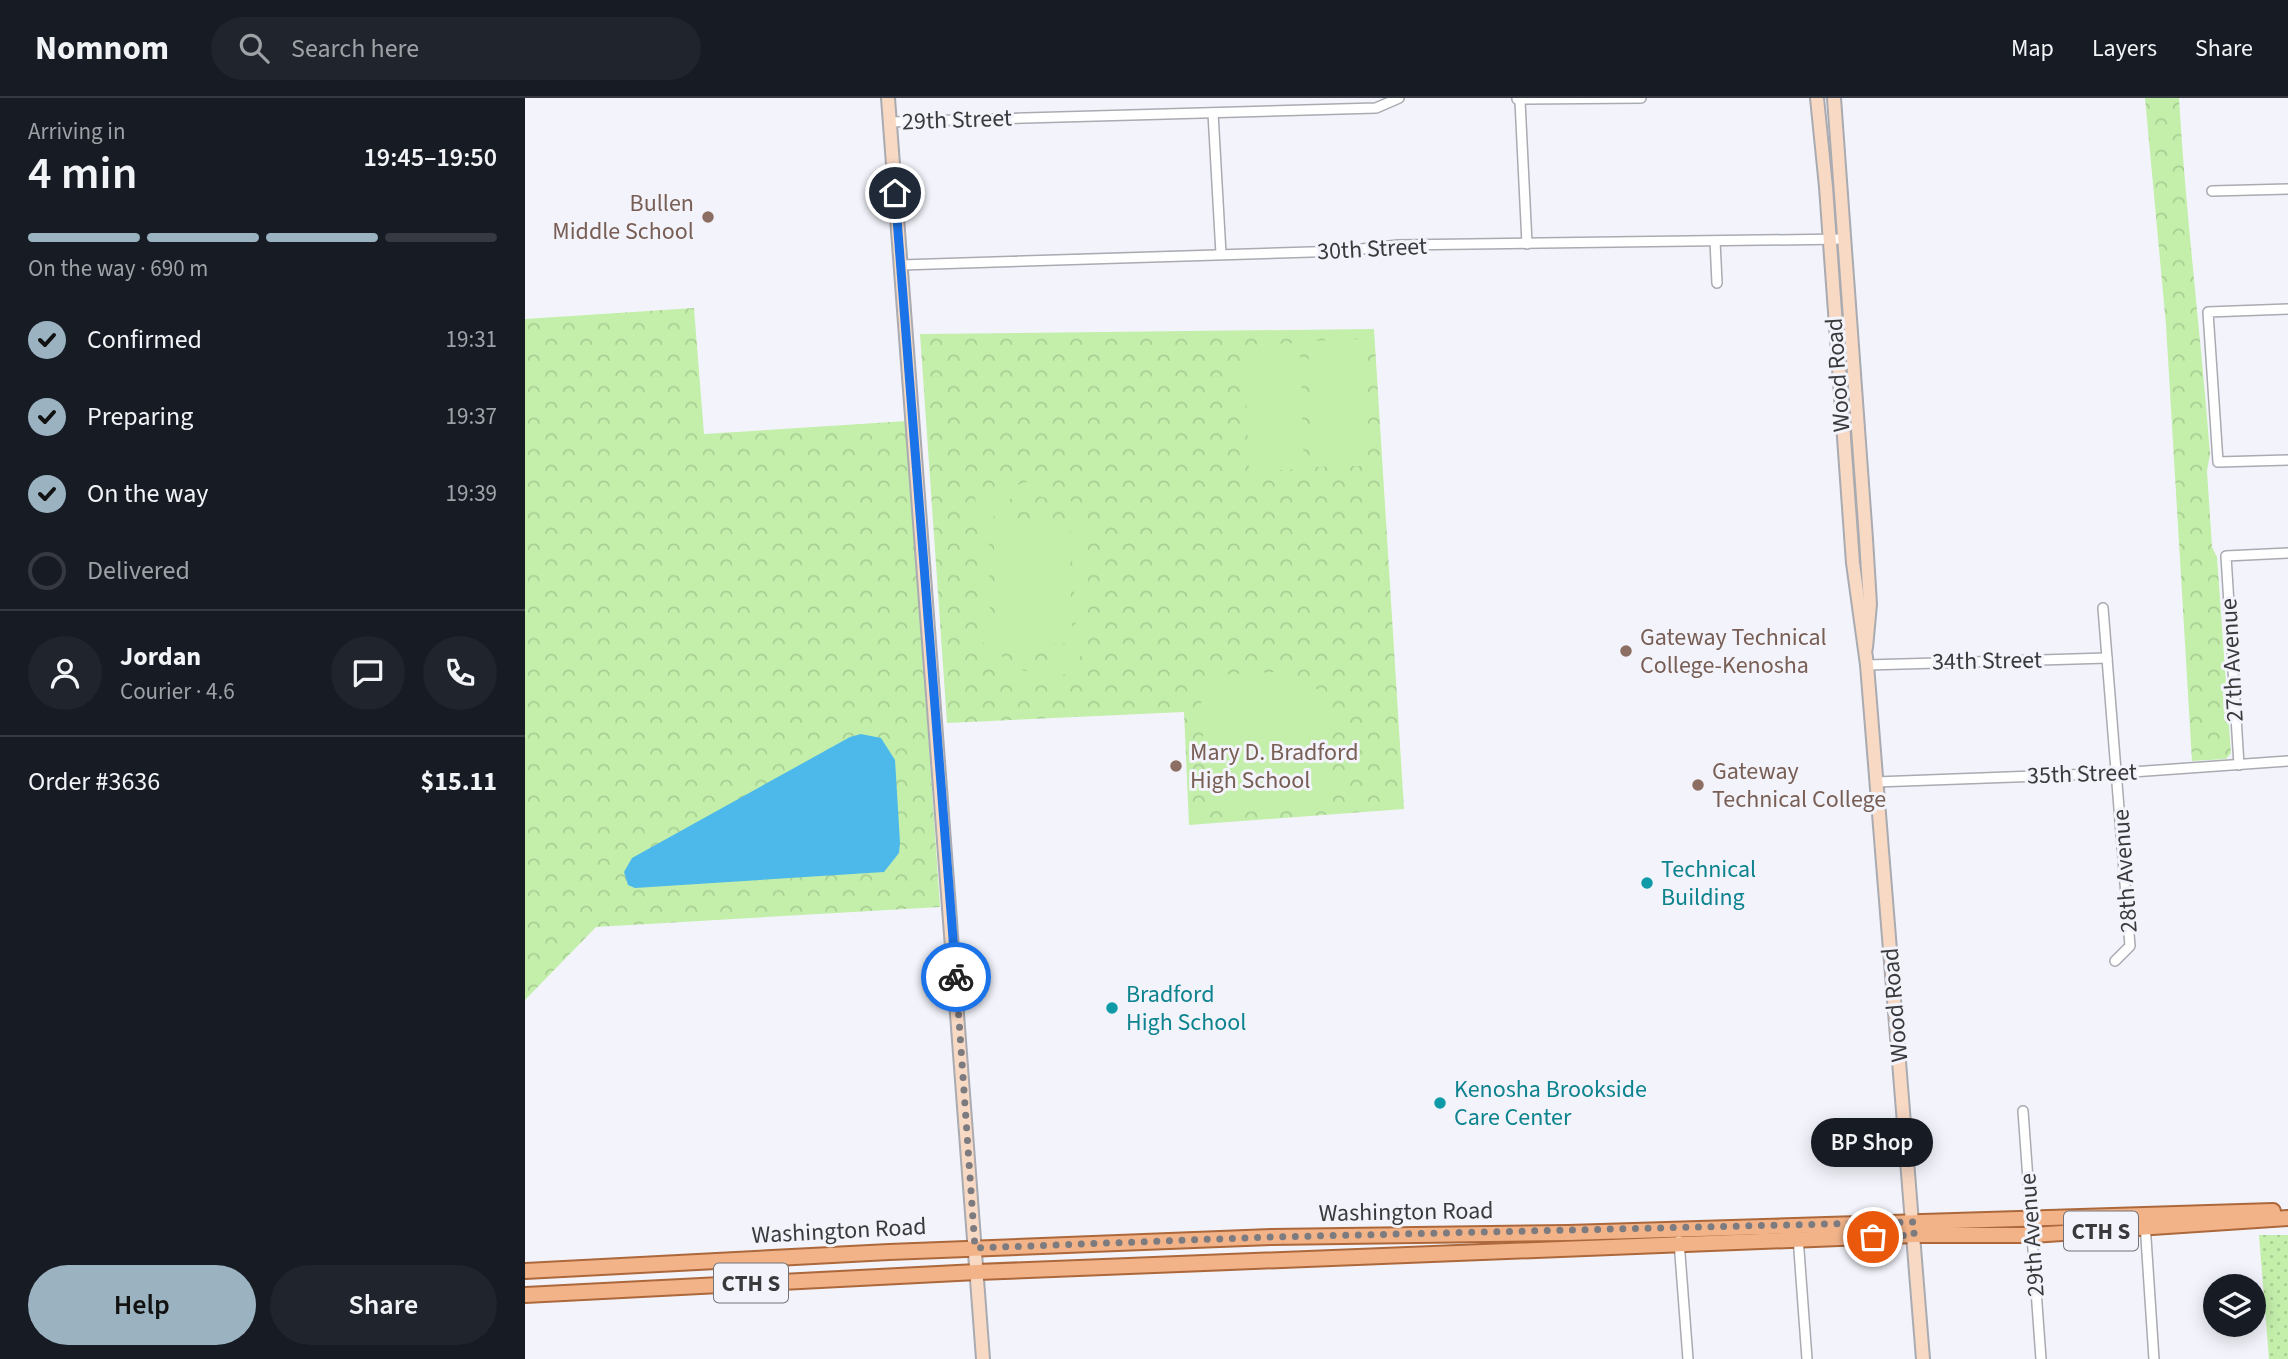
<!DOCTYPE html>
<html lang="en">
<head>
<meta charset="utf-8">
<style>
	body { margin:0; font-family:"Source Sans 3",sans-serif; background:#20242c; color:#f1f3f6; height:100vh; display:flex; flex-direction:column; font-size:26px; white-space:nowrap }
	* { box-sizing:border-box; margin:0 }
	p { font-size:23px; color:#9ea1a6 }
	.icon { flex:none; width:38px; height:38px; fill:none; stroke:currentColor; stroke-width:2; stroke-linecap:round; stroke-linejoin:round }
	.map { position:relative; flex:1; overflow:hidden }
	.drawer { display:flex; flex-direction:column; background:#171b24; width:525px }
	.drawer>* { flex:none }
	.tools { position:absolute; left:1678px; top:1176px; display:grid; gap:14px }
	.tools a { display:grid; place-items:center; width:63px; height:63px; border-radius:50%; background:#171b24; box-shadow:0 4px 18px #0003; font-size:35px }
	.pin { position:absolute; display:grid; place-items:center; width:60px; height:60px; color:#fff; margin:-30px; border:4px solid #fff; border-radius:50%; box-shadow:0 2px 7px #0007 }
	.courier { position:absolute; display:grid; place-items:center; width:70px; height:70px; margin:-35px; border:5px solid #1a73e8; border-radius:50%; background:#fff; color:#222; box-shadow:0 2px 9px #0007 }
	.bubble { position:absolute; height:49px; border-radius:24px; background:#171b24; box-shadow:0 4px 18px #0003; font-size:23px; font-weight:600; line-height:49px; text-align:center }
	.head em { font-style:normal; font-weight:600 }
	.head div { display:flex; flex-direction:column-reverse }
	.head { display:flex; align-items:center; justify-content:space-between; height:119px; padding:0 28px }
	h1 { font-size:46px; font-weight:600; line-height:52px }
	.bar { display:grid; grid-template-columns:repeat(4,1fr); gap:10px 7px; align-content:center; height:84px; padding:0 28px }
	.bar i { height:9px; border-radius:5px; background:#363941 }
	.bar .current { background:#9bb3c1 }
	.bar p { grid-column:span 4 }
	.line { display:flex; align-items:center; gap:18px; padding:0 28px; border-top:2px solid #363941 }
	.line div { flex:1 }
	.round { display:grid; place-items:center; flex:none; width:74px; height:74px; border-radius:37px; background:#20242c }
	ol { padding:0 28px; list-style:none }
	li { display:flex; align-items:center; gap:21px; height:77px }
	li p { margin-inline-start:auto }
	li .icon { padding:7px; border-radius:50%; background:#9bb3c1; color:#111; stroke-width:4 }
	li:last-child { color:#9ea1a6 }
	li i { width:38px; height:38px; border:4px solid #363941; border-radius:50% }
	.cta { display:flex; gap:14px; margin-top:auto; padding:14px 28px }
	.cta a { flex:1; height:80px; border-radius:42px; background:#9bb3c1; color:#111; font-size:28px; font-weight:600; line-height:80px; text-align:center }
	.cta a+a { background:#20242c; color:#f1f3f6 }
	header { display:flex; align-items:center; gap:42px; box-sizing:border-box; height:98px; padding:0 35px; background:#171b24; border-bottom:2px solid #363941 }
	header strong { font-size:33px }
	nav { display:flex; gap:38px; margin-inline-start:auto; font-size:24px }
	.search { width:490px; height:63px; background:#20242c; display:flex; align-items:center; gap:18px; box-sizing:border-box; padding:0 24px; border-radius:38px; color:#9ea1a6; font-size:26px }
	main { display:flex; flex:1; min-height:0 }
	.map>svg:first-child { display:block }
	.grass { fill:url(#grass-dots) }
	.park { fill:url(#park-crowns) }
	.pitch { fill:#c4efab; fill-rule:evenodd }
	.water { fill:#4cb9ea }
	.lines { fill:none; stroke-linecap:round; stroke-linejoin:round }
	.street-casing { stroke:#a9abb1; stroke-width:12 }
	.secondary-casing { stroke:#a9abb1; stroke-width:16 }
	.primary-casing { stroke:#ac683b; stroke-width:18 }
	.street { stroke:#fff; stroke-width:9 }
	.secondary { stroke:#f8d9c4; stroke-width:12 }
	.primary { stroke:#f2b389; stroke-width:14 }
	.done { stroke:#7b7b80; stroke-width:7; stroke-dasharray:0 12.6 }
	.route { stroke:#1a73e8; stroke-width:9 }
	.education-dot { fill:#8d6e63; stroke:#f3f4fb; stroke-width:2.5 }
	.culture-dot { fill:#0f9aa8; stroke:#f3f4fb; stroke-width:2.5 }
	.labels { text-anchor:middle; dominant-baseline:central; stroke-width:6; stroke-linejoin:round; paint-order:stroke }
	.shield { fill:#f3f4fb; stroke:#727276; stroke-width:2 }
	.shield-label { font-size:23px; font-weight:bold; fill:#3a3a3d }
	.street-label { font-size:24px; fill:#3a3a3d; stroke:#f3f4fb }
	.education-label { font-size:24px; fill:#785e54; stroke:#f3f4fb; text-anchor:start }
	.culture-label { font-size:24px; fill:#0d838f; stroke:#f3f4fb; text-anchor:start }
</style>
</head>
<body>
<header>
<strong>Nomnom</strong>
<div class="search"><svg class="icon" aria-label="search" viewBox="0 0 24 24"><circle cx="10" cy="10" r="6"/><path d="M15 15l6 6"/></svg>Search here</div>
<nav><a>Map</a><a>Layers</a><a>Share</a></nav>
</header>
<main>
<section class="drawer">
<div class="head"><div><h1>4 min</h1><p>Arriving in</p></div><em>19:45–19:50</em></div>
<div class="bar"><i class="current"></i><i class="current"></i><i class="current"></i><i></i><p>On the way · 690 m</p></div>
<ol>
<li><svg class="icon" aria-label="check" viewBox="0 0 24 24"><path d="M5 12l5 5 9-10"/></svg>Confirmed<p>19:31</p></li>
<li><svg class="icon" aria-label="check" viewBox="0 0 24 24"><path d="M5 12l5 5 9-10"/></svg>Preparing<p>19:37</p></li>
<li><svg class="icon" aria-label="check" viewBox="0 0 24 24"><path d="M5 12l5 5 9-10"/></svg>On the way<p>19:39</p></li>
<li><i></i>Delivered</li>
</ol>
<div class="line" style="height:126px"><a class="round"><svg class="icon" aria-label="person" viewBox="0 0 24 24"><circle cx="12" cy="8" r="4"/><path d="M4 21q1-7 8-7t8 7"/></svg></a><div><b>Jordan</b><p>Courier · 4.6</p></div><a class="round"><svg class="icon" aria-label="chat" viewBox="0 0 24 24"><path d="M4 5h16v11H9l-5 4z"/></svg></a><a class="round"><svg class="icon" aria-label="phone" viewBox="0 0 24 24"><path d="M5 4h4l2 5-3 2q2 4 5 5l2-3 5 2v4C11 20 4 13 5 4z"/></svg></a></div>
<div class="line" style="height:91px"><div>Order #3636</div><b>$15.11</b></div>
<div class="cta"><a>Help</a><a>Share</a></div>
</section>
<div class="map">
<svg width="1763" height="1261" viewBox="0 0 1763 1261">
	<defs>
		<pattern id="grass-dots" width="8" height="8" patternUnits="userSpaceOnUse" patternTransform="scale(1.75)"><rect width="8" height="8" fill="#c4efab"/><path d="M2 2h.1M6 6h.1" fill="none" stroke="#a9ce94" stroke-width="1.8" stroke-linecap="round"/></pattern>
		<pattern id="park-crowns" width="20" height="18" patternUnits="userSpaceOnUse" patternTransform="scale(1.75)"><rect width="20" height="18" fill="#c4efab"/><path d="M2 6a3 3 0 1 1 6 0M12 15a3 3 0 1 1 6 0" fill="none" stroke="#a9ce94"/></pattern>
	</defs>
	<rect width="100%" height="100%" fill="#f3f4fb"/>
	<polygon class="grass" points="1734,1137 1763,1137 1763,1261 1744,1261"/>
	<g class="park">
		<path d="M1620,0H1654C1661,120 1676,237 1685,356L1682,373L1687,449L1692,459L1706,655L1701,661L1667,663L1641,227Z"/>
		<polygon points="169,210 179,336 382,323 415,809 71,829 0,902 0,221"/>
		<polygon points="849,231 879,711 664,727 659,614 422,625 395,236"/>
	</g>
	<g class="pitch">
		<polygon points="838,241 843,368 787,369 783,243"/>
		<polygon points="775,245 779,371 724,373 719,247"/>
		<path d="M502,384C522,383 541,392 551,410C562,428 559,453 560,473C562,510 573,560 533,580C520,587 505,587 491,582C471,575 460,558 457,538L450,392L479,391ZM505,395L529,403L545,424L551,533C549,576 487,591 471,547C462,523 465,466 464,438C465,414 481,397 505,395Z"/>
		<polygon points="542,421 548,545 473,548 468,425"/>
		<polygon points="750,574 794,592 804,617 808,711 696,714 681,701 675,578"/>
	</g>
	<polygon class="water" points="336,636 356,640 370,662 375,744 374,755 359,774 110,790 103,787 99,774 107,760 325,639"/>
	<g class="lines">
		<defs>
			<g id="street">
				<polyline points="992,1 1116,0"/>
				<polyline points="995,3 1002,146"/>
				<polyline points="688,15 696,156"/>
				<polyline points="365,24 851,10 874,0"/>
				<polyline points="1687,93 1763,91"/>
				<polyline points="1190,143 1192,185"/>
				<polyline points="376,167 818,153 873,147 1318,141"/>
				<polyline points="1763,211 1683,214 1693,364 1763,362"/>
				<polyline points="1578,510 1605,848 1590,863"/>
				<polyline points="1342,567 1582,560"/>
				<polyline points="1714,667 1701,458 1763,455"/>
				<polyline points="1351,684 1593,675 1763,663"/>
				<polyline points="1498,1013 1516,1261"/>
				<polyline points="1620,1125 1629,1261"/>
				<polyline points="1273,1139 1282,1261"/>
				<polyline points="1154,1143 1163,1261"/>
			</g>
			<g id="secondary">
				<polyline points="363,0 458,1261"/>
				<polyline points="1292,0 1301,89 1328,465 1342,567 1398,1261"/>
				<polyline points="1309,0 1341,441 1345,506 1341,550"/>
			</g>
			<g id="primary">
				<polyline points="0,1173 364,1154 746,1139 1043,1135 1748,1113"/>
				<polyline points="0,1197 452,1174 1389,1137 1507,1137 1763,1120"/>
			</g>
		</defs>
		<use href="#street" class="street-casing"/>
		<use href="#secondary" class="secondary-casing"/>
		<use href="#primary" class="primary-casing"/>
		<use href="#street" class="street"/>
		<use href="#secondary" class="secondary"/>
		<use href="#primary" class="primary"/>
	</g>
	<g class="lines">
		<polyline class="done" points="431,879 450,1150 746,1139 1389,1124 1389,1137 1348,1139"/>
		<polyline class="route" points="370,95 431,879"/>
	</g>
	<g class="education-dot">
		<circle cx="183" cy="119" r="7"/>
		<circle cx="1101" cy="553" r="7"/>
		<circle cx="651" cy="668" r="7"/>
		<circle cx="1173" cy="687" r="7"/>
	</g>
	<g class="culture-dot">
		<circle cx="1122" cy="785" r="7"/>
		<circle cx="587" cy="910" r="7"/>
		<circle cx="915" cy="1005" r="7"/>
	</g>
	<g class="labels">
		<g class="shield">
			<rect x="1539" y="1113.5" width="74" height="39" rx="5"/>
			<rect x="189" y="1165.5" width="74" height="39" rx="5"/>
		</g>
		<g class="shield-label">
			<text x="1576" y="1133">CTH S</text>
			<text x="226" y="1185">CTH S</text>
		</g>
		<g class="street-label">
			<text transform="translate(432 22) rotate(-2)">29th Street</text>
			<text transform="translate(847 151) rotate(-3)">30th Street</text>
			<text transform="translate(1313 277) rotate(-94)">Wood Road</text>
			<text transform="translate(1707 562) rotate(-93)">27th Avenue</text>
			<text transform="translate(1462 563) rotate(-1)">34th Street</text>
			<text transform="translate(1557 676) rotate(-2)">35th Street</text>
			<text transform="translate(1600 773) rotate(-94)">28th Avenue</text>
			<text transform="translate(1370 907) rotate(-95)">Wood Road</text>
			<text transform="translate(881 1114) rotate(-1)">Washington Road</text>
			<text transform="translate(314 1133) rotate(-3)">Washington Road</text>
			<text transform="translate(1507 1137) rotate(-94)">29th Avenue</text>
		</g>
		<g class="education-label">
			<text x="169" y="105" text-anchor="end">Bullen<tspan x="169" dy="28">Middle School</tspan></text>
			<text x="1115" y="539">Gateway Technical<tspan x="1115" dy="28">College-Kenosha</tspan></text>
			<text x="665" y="654">Mary D. Bradford<tspan x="665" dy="28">High School</tspan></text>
			<text x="1187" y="673">Gateway<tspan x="1187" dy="28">Technical College</tspan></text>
		</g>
		<g class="culture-label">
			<text x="1136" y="771">Technical<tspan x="1136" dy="28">Building</tspan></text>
			<text x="601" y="896">Bradford<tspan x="601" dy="28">High School</tspan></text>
			<text x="929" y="991">Kenosha Brookside<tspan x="929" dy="28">Care Center</tspan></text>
		</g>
	</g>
</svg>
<div class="tools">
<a><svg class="icon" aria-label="layers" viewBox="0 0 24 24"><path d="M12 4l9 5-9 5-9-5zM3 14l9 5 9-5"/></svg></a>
</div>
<div class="pin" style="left:1348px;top:1139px;background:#ea580c"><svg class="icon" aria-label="bag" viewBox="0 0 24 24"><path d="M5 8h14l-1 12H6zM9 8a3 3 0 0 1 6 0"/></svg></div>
<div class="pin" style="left:370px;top:95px;background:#1f2937"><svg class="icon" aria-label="home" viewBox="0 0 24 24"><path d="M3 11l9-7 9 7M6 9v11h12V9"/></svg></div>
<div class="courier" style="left:431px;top:879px"><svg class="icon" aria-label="bike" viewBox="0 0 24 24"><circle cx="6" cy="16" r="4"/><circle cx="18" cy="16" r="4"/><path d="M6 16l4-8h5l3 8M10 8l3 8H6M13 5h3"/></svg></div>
<div class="bubble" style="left:1286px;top:1020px;width:122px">BP Shop</div>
</div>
</main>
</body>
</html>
